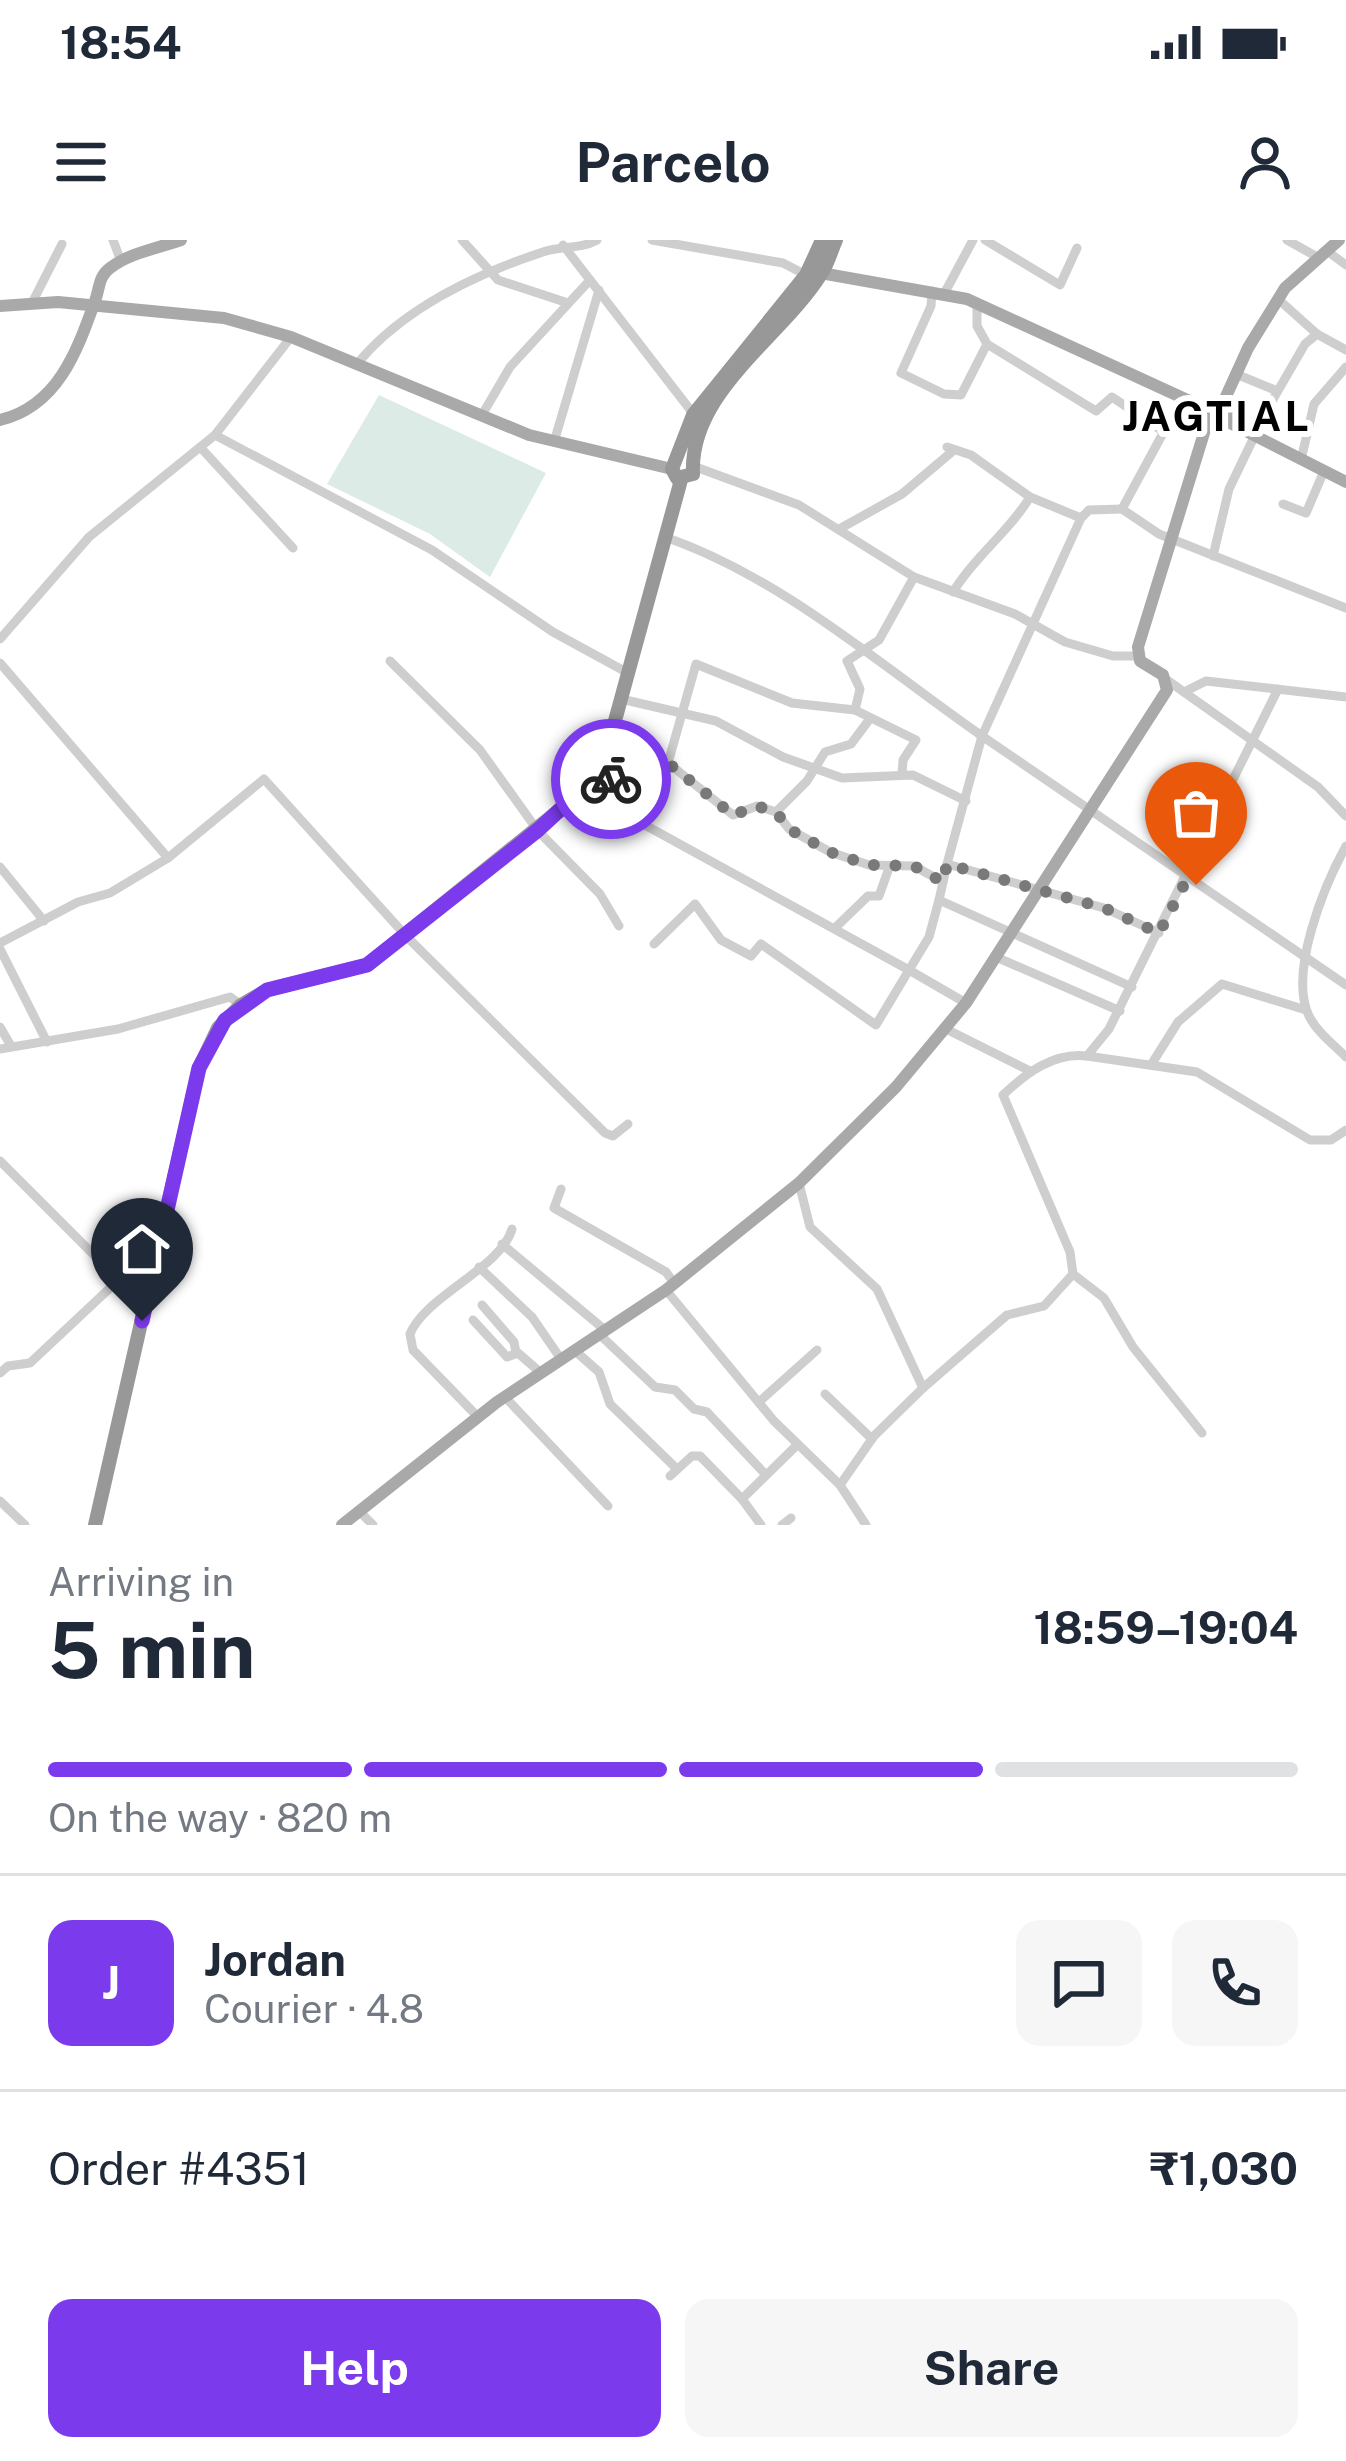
<!DOCTYPE html>
<html lang="en">
<head>
<meta charset="utf-8">
<style>
	body { margin:0; font-family:"Public Sans",sans-serif; background:#f6f6f7; color:#1f2937; height:100vh; display:flex; flex-direction:column; font-size:45px; white-space:nowrap }
	* { box-sizing:border-box; margin:0 }
	p { font-size:39px; color:#747a83 }
	.icon { flex:none; width:66px; height:66px; fill:none; stroke:currentColor; stroke-width:2; stroke-linecap:round; stroke-linejoin:round }
	.map { position:relative; height:1285px; overflow:hidden }
	.side { display:flex; flex-direction:column; background:#fff; flex:1 }
	.side>* { flex:none }
	.pin { position:absolute; display:grid; place-items:center; width:102px; height:102px; color:#fff; margin:-123px -51px; border-radius:50% 50% 50% 0; rotate:-45deg; box-shadow:0 0 12px #0007 }
	.pin .icon { rotate:45deg }
	.courier { position:absolute; display:grid; place-items:center; width:120px; height:120px; margin:-60px; border:9px solid #7c3aed; border-radius:50%; background:#fff; color:#222; box-shadow:0 3px 15px #0007 }
	.overview em { font-style:normal; font-weight:700 }
	.overview div { display:flex; flex-direction:column-reverse }
	.overview { display:flex; align-items:center; justify-content:space-between; height:204px; padding:0 48px }
	h1 { font-size:78px; font-weight:700; line-height:90px }
	.bar { display:grid; grid-template-columns:repeat(4,1fr); gap:18px 12px; align-content:center; height:144px; padding:0 48px }
	.bar i { height:15px; border-radius:9px; background:#e0e1e3 }
	.bar .current { background:#7c3aed }
	.bar p { grid-column:span 4 }
	.line { display:flex; align-items:center; gap:30px; padding:0 48px; border-top:3px solid #e0e1e3 }
	.line div { flex:1 }
	.round { display:grid; place-items:center; flex:none; width:126px; height:126px; border-radius:24px; background:#f6f6f7 }
	.cta { display:flex; gap:24px; margin-top:auto; padding:24px 48px }
	.cta a { flex:1; height:138px; border-radius:24px; background:#7c3aed; color:#fff; font-size:48px; font-weight:700; line-height:138px; text-align:center }
	.cta a+a { background:#f6f6f7; color:#1f2937 }
	.status { display:flex; justify-content:space-between; align-items:center; height:84px; padding:0 60px; background:#fff; direction:ltr }
	.status svg { height:33px; fill:currentColor }
	header { display:flex; justify-content:space-between; align-items:center; height:156px; padding:0 48px; background:#fff; font-size:54px; font-weight:700 }
	.map>svg:first-child { display:block }
	.green { fill:#dcebe6 }
	.lines { fill:none; stroke-linecap:round; stroke-linejoin:round }
	.minor { stroke:#cecece; stroke-width:9 }
	.major { stroke:#a9a9a9; stroke-width:12 }
	.highway { stroke:#989898; stroke-width:14 }
	.done { stroke:#797979; stroke-width:12; stroke-dasharray:0 21.6 }
	.route { stroke:#7c3aed; stroke-width:15 }
	.labels { text-anchor:middle; dominant-baseline:central; stroke-width:12; stroke-linejoin:round; paint-order:stroke }
	.district-label { font-size:42px; font-weight:bold; letter-spacing:3px; fill:#000; stroke:#fff }
</style>
</head>
<body>
<div class="status"><b>18:54</b><svg viewBox="0 0 49 12"><path d="M0 12V9h3v3zM5 12V6h3v6zM10 12V3h3v9zM15 12V0h3v12zM26 1h20v11H26zM47 4h2v5h-2z"/></svg></div>
<header><svg class="icon" aria-label="menu" viewBox="0 0 24 24"><path d="M4 6h16M4 12h16M4 18h16"/></svg>Parcelo<svg class="icon" aria-label="person" viewBox="0 0 24 24"><circle cx="12" cy="8" r="4"/><path d="M4 21q1-7 8-7t8 7"/></svg></header>
<div class="map">
<svg width="1346" height="1285" viewBox="0 0 1346 1285">
	<rect width="100%" height="100%" fill="#fff"/>
	<polygon class="green" points="379,155 546,233 490,337 430,294 327,244"/>
	<g class="lines">
		<g class="minor">
			<polyline points="113,0 119,16"/>
			<polyline points="462,0 498,40 568,63"/>
			<polyline points="652,0 783,23 806,35"/>
			<polyline points="985,0 1060,45 1077,8"/>
			<polyline points="1287,0 1319,18"/>
			<polyline points="563,5 695,176"/>
			<polyline points="1327,11 1346,25"/>
			<polyline points="932,51 931,66 901,133 944,154 961,155 987,104 977,86 977,63"/>
			<polyline points="944,54 973,0"/>
			<polyline points="1278,59 1317,94"/>
			<polyline points="32,63 62,4"/>
			<polyline points="987,104 1096,171 1112,157 1164,192"/>
			<path d="M357,124C402,69 476,34 543,12C562,5 579,10 597,0"/>
			<polyline points="1236,134 1275,150"/>
			<polyline points="1182,158 1122,269 1159,294 1346,368"/>
			<polyline points="482,175 510,127 590,40"/>
			<polyline points="1253,194 1305,104 1317,94 1346,110"/>
			<polyline points="215,195 432,310 553,392 628,433"/>
			<polyline points="554,202 599,50"/>
			<polyline points="947,207 971,215 1030,257 1081,278 1089,270 1122,269"/>
			<polyline points="201,208 293,308"/>
			<polyline points="1301,220 1314,164 1346,127"/>
			<polyline points="693,226 799,265 914,337 1015,374 1065,402 1113,416 1137,416"/>
			<polyline points="1283,264 1306,273 1324,231"/>
			<polyline points="1081,278 982,496 1346,745"/>
			<polyline points="841,288 902,254 954,210"/>
			<path d="M665,297C783,338 881,426 982,496L947,624L1104,668L1159,693"/>
			<polyline points="1213,316 1229,249 1255,195"/>
			<path d="M953,352C975,316 1008,293 1030,257"/>
			<polyline points="0,399 89,297 215,195 291,97"/>
			<polyline points="390,421 480,510 538,591 600,654 619,686"/>
			<polyline points="0,423 168,618"/>
			<polyline points="1167,440 1318,547 1346,576"/>
			<polyline points="1184,452 1206,441 1346,457"/>
			<polyline points="621,459 716,481 783,517 842,538 913,535 966,561"/>
			<polyline points="855,470 860,449 847,421 879,400 914,337"/>
			<polyline points="869,480 851,504 825,512 807,541 776,572 757,566 733,575 668,523 696,424 792,463 855,470 916,500 903,520 902,534"/>
			<polyline points="591,541 629,538 668,523"/>
			<polyline points="583,551 909,730 876,785 761,704 751,716 721,700 695,664 654,704"/>
			<polyline points="776,572 789,589 830,612 869,625 914,626 943,642"/>
			<path d="M1346,606C1325,644 1288,732 1309,776C1317,792 1334,805 1346,817"/>
			<polyline points="947,624 939,660 1132,747"/>
			<polyline points="0,627 44,681"/>
			<polyline points="939,660 929,697 909,730 966,763"/>
			<polyline points="835,688 868,656 879,656 889,628"/>
			<polyline points="0,703 78,662 110,653 168,618 264,539 407,697 605,893 613,896 628,884"/>
			<polyline points="0,709 47,802"/>
			<polyline points="996,717 1120,771"/>
			<polyline points="0,787 11,806"/>
			<polyline points="946,789 1030,831"/>
			<polyline points="0,809 118,789 230,757 241,765"/>
			<polyline points="1087,816 1197,832 1310,900 1331,900 1346,890"/>
			<polyline points="1151,825 1178,782 1222,744 1306,770"/>
			<polyline points="0,921 120,1041"/>
			<polyline points="799,943 810,987 877,1049 923,1148 874,1196 840,1245 866,1285"/>
			<polyline points="561,949 554,968 666,1032 674,1043"/>
			<polyline points="502,1004 605,1090"/>
			<polyline points="479,1027 532,1077 561,1119"/>
			<polyline points="1073,1034 1104,1058 1133,1107 1202,1193"/>
			<polyline points="666,1050 774,1181 840,1245"/>
			<polyline points="482,1065 514,1102 516,1113"/>
			<polyline points="473,1080 507,1117 518,1113 541,1133"/>
			<polyline points="599,1094 655,1147 675,1150 694,1169 707,1172 766,1235"/>
			<polyline points="574,1110 599,1132 610,1164 677,1229"/>
			<polyline points="0,1133 8,1126 30,1123 158,1003"/>
			<path d="M923,1148L1007,1075L1044,1066L1073,1034L1070,1012L1003,855C1026,833 1054,812 1087,816L1109,789L1278,449"/>
			<polyline points="825,1154 872,1199"/>
			<polyline points="505,1157 608,1266"/>
			<polyline points="759,1162 817,1110"/>
			<path d="M478,1177L413,1110L410,1094C425,1056 501,1028 512,989"/>
			<polyline points="670,1236 692,1216 700,1216 742,1259 797,1205"/>
			<polyline points="742,1259 761,1285"/>
			<polyline points="0,1261 25,1285"/>
			<polyline points="359,1271 373,1285"/>
			<polyline points="782,1285 791,1278"/>
		</g>
		<g class="major">
			<polyline points="815,32 967,59 1207,169"/>
			<polyline points="0,66 58,62 224,78 291,97 529,195 672,229"/>
			<circle cx="1218" cy="173" r="11"/>
			<polyline points="1223,163 1248,108 1285,48 1339,0"/>
			<path d="M0,180C58,166 77,111 95,61C100,48 98,37 110,28C129,13 159,8 181,0"/>
			<polyline points="1226,181 1346,242"/>
			<polyline points="342,1285 497,1162 666,1050 799,943 896,847 966,763 1167,450 1163,435 1140,421 1138,407 1208,180"/>
		</g>
		<g class="highway">
			<path d="M822,0L806,35L693,175L672,229L677,238L693,234C689,152 781,98 821,34C828,24 831,11 836,0"/>
			<polyline points="95,1285 199,828 218,788 241,765 267,750 367,725 583,551 610,499 681,240"/>
		</g>
	</g>
	<g class="lines">
		<polyline class="done" points="611,539 668,523 733,575 757,566 776,572 789,589 830,612 869,625 914,626 943,642 947,624 1104,668 1159,693 1187,639 1196,645"/>
		<polyline class="route" points="142,1081 199,828 225,780 267,750 367,725 538,590 591,541 611,539"/>
	</g>
	<g class="labels">
		<g class="district-label">
			<text x="1217" y="175">JAGTIAL</text>
		</g>
	</g>
</svg>
<div class="pin" style="left:1196px;top:645px;background:#ea580c"><svg class="icon" aria-label="bag" viewBox="0 0 24 24"><path d="M5 8h14l-1 12H6zM9 8a3 3 0 0 1 6 0"/></svg></div>
<div class="pin" style="left:142px;top:1081px;background:#1f2937"><svg class="icon" aria-label="home" viewBox="0 0 24 24"><path d="M3 11l9-7 9 7M6 9v11h12V9"/></svg></div>
<div class="courier" style="left:611px;top:539px"><svg class="icon" aria-label="bike" viewBox="0 0 24 24"><circle cx="6" cy="16" r="4"/><circle cx="18" cy="16" r="4"/><path d="M6 16l4-8h5l3 8M10 8l3 8H6M13 5h3"/></svg></div>
</div>
<section class="side">
<div class="overview"><div><h1>5 min</h1><p>Arriving in</p></div><em>18:59–19:04</em></div>
<div class="bar"><i class="current"></i><i class="current"></i><i class="current"></i><i></i><p>On the way · 820 m</p></div>
<div class="line" style="height:216px"><b class="round" style="background:#7c3aed;color:#fff">J</b><div><b>Jordan</b><p>Courier · 4.8</p></div><a class="round"><svg class="icon" aria-label="chat" viewBox="0 0 24 24"><path d="M4 5h16v11H9l-5 4z"/></svg></a><a class="round"><svg class="icon" aria-label="phone" viewBox="0 0 24 24"><path d="M5 4h4l2 5-3 2q2 4 5 5l2-3 5 2v4C11 20 4 13 5 4z"/></svg></a></div>
<div class="line" style="height:156px"><div>Order #4351</div><b>₹1,030</b></div>
<div class="cta"><a>Help</a><a>Share</a></div>
</section>
</body>
</html>
